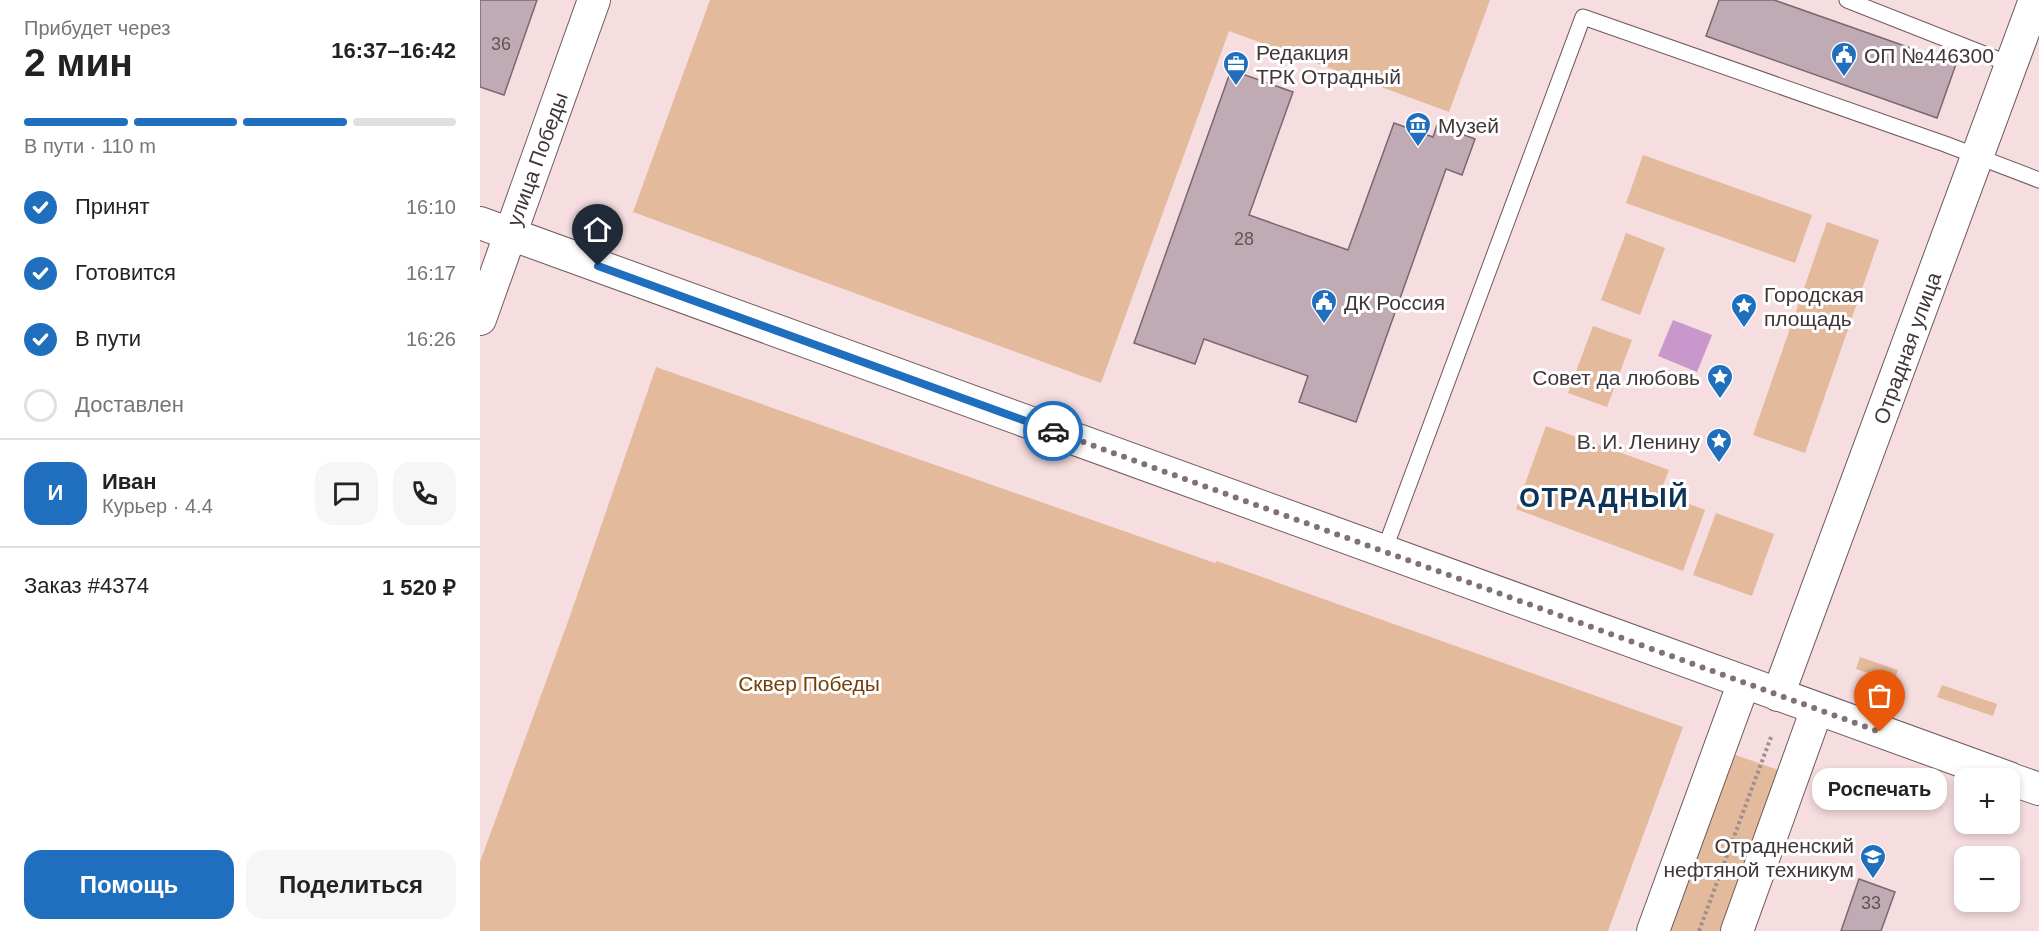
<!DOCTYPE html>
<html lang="ru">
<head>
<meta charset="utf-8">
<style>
	body { margin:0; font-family:Helvetica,sans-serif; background:#f6f6f6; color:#222; height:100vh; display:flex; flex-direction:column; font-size:22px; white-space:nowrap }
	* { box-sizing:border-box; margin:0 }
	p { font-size:20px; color:#767676 }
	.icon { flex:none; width:33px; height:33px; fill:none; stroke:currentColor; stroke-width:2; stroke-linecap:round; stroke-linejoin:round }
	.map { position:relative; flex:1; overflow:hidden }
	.panel { display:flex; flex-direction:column; background:#fff; width:480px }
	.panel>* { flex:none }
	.controls { position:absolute; left:1474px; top:768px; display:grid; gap:12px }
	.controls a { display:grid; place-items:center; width:66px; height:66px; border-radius:12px; background:#fff; box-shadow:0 3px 9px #0003; font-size:30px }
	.pin { position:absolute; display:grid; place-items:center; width:51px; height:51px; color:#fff; margin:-62px -26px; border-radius:50% 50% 50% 0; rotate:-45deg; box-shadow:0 0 6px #0007 }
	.pin .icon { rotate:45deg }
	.courier { position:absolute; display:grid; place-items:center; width:60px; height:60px; margin:-30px; border:4px solid #206fbe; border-radius:50%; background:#fff; color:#222; box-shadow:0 2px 8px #0007 }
	.bubble { position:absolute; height:42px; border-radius:18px; background:#fff; box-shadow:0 3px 9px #0003; font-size:20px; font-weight:600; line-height:42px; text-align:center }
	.overview em { font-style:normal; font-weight:600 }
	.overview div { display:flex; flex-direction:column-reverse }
	.overview { display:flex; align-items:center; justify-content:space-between; height:102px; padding:0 24px }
	h1 { font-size:39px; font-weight:600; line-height:45px }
	.bar { display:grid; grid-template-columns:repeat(4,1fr); gap:9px 6px; align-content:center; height:72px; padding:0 24px }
	.bar i { height:8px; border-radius:4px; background:#e0e0e0 }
	.bar .current { background:#206fbe }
	.bar p { grid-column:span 4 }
	.line { display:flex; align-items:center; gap:15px; padding:0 24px; border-top:2px solid #e0e0e0 }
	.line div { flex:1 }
	.round { display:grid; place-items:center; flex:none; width:63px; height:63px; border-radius:18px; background:#f6f6f6 }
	ol { padding:0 24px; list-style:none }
	li { display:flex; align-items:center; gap:18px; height:66px }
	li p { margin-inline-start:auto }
	li .icon { padding:6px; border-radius:50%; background:#206fbe; color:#fff; stroke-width:4 }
	li:last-child { color:#767676 }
	li i { width:33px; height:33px; border:3px solid #e0e0e0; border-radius:50% }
	.action { display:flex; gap:12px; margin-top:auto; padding:12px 24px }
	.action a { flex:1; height:69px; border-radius:18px; background:#206fbe; color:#fff; font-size:24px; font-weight:600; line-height:69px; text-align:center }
	.action a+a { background:#f6f6f6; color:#222 }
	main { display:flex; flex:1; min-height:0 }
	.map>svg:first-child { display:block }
	.green { fill:#e3ba9c }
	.water { fill:#c898cd }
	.building { fill:#c0abb5; stroke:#7a6771; stroke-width:1.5 }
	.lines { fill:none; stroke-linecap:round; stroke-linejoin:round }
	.service-casing { stroke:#6e595b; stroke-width:17 }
	.minor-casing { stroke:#6e595b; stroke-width:34 }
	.path { stroke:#a08e90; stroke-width:4; stroke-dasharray:3 3; stroke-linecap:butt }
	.service { stroke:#fff; stroke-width:15 }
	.minor { stroke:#fff; stroke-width:32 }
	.done { stroke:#807172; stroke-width:6; stroke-dasharray:0 10.8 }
	.route { stroke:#206fbe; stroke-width:8 }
	.labels { text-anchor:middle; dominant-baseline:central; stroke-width:6; stroke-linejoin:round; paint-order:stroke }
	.number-label { font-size:18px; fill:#615457 }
	.poi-label { font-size:21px; fill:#413738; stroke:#fff; text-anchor:start }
	.street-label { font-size:21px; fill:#413738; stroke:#fff }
	.park-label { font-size:21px; fill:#753f09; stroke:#fff }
	.district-label { font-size:27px; font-weight:bold; letter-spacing:1.5px; fill:#0d3359; stroke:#fff }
</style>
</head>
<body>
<main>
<section class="panel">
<div class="overview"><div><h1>2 мин</h1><p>Прибудет через</p></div><em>16:37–16:42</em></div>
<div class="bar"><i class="current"></i><i class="current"></i><i class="current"></i><i></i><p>В пути · 110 m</p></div>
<ol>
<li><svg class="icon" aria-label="check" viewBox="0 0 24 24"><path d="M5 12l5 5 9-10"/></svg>Принят<p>16:10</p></li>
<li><svg class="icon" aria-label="check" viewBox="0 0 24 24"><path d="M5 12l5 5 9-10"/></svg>Готовится<p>16:17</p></li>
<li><svg class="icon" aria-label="check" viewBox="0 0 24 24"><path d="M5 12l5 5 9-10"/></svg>В пути<p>16:26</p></li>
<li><i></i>Доставлен</li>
</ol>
<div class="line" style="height:108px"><b class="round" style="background:#206fbe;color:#fff">И</b><div><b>Иван</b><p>Курьер · 4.4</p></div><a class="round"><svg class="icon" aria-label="chat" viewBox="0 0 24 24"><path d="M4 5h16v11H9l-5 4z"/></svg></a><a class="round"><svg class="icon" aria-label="phone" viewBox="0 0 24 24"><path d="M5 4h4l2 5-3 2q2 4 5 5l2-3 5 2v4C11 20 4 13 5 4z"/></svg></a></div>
<div class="line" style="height:78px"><div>Заказ #4374</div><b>1 520 ₽</b></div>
<div class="action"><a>Помощь</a><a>Поделиться</a></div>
</section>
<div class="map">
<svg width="1559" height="931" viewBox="0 0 1559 931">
	<rect width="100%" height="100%" fill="#f6dddf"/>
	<g class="green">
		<polygon points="230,0 1010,0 969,112 749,31 621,383 153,212"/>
		<polygon points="1163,155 1332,215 1315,263 1146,203"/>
		<polygon points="1347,222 1399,240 1325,453 1273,435"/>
		<polygon points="1146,233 1185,248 1160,315 1121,300"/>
		<polygon points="1113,326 1152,340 1127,407 1088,393"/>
		<polygon points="176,367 735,563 737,561 1203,727 1128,931 0,931 0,862 90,616"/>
		<polygon points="1066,426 1189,470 1180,493 1225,510 1203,571 1036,509"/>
		<polygon points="1236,513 1294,534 1272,596 1213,575"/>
		<polygon points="1380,657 1418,670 1414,682 1376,669"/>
		<polygon points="1462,685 1517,704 1513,716 1457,697"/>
		<polygon points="1250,753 1304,772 1246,931 1186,931"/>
	</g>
	<polygon class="water" points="1193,320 1232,335 1217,372 1178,356"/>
	<g class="building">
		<polygon points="0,0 57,0 24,95 0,87"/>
		<polygon points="1239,0 1294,0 1476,64 1457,118 1226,36"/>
		<polygon points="751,70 813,92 769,215 868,250 914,123 953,137 957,125 995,139 982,175 966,169 876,422 819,402 828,376 724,339 715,364 654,343"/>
		<polygon points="1379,879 1415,892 1401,931 1361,931"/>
	</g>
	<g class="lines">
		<defs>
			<g id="service">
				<polyline points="1367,0 1532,65"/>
				<polyline points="904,551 1103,17 1465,144 1559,180"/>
			</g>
			<g id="minor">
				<polyline points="0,223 1529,778"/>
				<polyline points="0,319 114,0"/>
				<polyline points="1298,695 1555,0"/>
				<polyline points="1530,779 1559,789"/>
				<polyline points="1173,931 1264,682"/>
				<polyline points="1257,931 1337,709"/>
			</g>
		</defs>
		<use href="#service" class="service-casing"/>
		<use href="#minor" class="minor-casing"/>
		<polyline class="path" points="1219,931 1291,737"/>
		<use href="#service" class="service"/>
		<use href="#minor" class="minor"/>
	</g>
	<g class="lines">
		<polyline class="done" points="573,431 1400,732"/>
		<polyline class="route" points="118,266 573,431"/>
	</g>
	<defs>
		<symbol id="civic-pin" viewBox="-11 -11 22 30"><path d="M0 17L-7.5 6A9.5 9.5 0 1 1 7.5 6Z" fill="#206fbe" stroke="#fff"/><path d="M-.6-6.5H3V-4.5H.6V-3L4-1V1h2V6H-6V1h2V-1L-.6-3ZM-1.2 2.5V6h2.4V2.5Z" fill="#fff"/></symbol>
		<symbol id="office-pin" viewBox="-11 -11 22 30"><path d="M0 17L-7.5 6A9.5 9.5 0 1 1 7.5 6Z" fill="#206fbe" stroke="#fff"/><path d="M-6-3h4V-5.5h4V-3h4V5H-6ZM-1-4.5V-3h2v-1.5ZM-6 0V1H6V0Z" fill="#fff"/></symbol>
		<symbol id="museum-pin" viewBox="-11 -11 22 30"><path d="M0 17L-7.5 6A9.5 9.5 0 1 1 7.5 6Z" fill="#206fbe" stroke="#fff"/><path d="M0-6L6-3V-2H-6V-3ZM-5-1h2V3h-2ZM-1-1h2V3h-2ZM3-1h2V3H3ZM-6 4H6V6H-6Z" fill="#fff"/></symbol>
		<symbol id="sight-pin" viewBox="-11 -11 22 30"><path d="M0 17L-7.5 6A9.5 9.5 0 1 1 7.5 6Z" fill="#206fbe" stroke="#fff"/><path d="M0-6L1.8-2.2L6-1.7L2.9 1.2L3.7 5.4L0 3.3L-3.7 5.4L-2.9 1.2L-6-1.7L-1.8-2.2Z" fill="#fff"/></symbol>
		<symbol id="university-pin" viewBox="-11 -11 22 30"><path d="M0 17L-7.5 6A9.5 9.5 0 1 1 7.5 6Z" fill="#206fbe" stroke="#fff"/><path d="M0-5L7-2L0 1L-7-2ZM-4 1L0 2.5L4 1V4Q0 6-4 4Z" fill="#fff"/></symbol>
	</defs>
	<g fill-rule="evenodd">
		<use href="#civic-pin" x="1349" y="40" width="30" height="40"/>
		<use href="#office-pin" x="741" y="49" width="30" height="40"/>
		<use href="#museum-pin" x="923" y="110" width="30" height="40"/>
		<use href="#civic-pin" x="829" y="287" width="30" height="40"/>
		<use href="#sight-pin" x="1249" y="291" width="30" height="40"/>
		<use href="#sight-pin" x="1225" y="362" width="30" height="40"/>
		<use href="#sight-pin" x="1224" y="426" width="30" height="40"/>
		<use href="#university-pin" x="1378" y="842" width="30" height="40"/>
	</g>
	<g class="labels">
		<g class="number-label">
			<text x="21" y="44">36</text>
			<text x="764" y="239">28</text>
			<text x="1391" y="903">33</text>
		</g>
		<g class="poi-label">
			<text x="776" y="52">Редакция<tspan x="776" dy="24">ТРК Отрадный</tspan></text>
			<text x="1384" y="55">ОП №446300</text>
			<text x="958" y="125">Музей</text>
			<text x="1284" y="294">Городская<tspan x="1284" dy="24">площадь</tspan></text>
			<text x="864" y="302">ДК Россия</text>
			<text x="1220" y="377" text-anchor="end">Совет да любовь</text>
			<text x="1220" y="441" text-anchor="end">В. И. Ленину</text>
			<text x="1374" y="845" text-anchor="end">Отрадненский<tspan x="1374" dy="24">нефтяной техникум</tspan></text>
		</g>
		<g class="street-label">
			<text transform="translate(57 159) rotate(-70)">улица Победы</text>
			<text transform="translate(1427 348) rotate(-70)">Отрадная улица</text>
		</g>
		<g class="park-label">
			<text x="329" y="683">Сквер Победы</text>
		</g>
		<g class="district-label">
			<text x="1124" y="498">ОТРАДНЫЙ</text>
		</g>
	</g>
</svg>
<div class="controls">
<a>+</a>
<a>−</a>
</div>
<div class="pin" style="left:1400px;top:732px;background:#ea580c"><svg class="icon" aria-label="bag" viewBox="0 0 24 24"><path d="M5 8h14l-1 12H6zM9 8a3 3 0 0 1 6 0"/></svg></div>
<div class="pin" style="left:118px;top:266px;background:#1f2937"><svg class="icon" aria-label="home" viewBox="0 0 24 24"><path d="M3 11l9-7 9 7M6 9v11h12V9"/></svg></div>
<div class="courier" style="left:573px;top:431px"><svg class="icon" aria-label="car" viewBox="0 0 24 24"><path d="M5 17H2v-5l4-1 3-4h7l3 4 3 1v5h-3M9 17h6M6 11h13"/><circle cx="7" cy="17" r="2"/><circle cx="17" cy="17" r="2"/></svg></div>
<div class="bubble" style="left:1332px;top:768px;width:135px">Роспечать</div>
</div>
</main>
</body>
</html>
